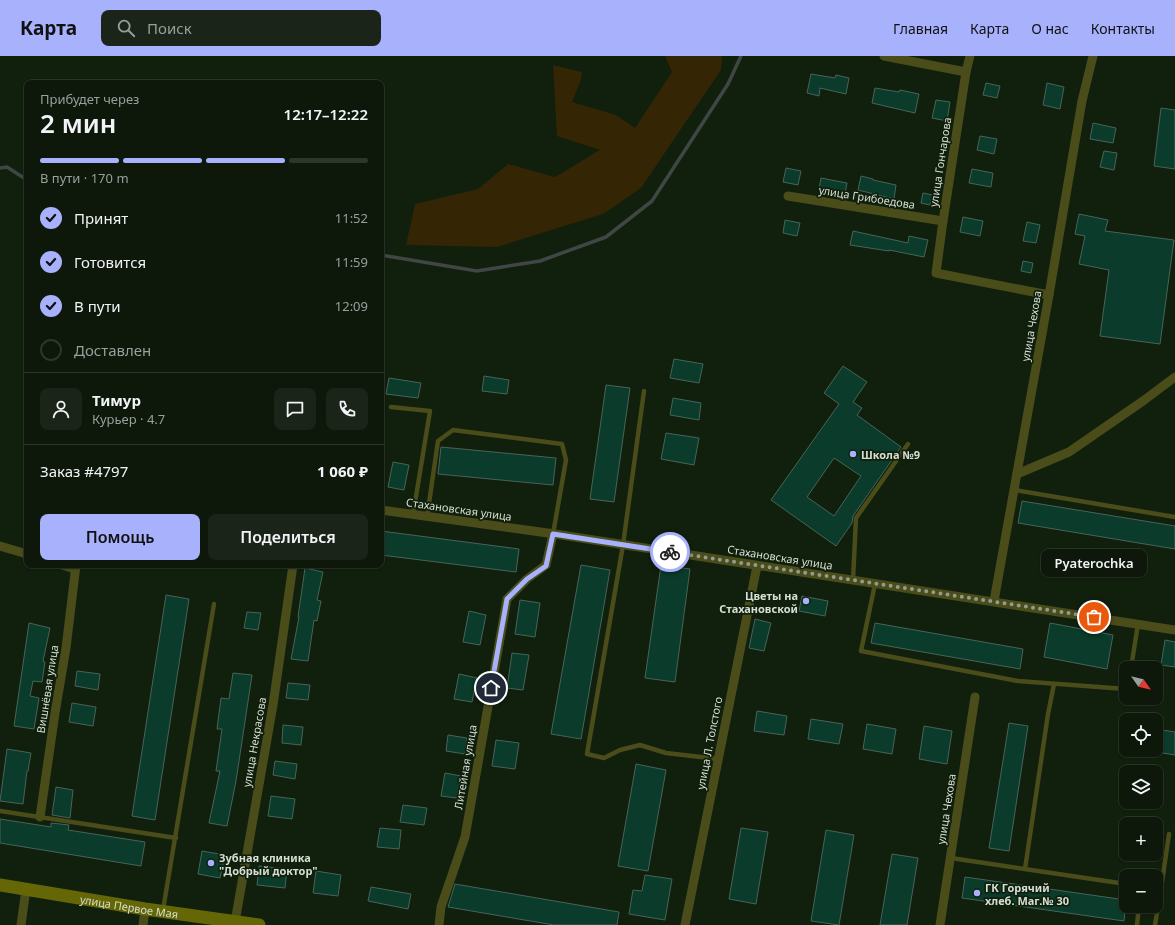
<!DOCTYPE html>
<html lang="ru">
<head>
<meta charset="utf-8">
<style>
	body { margin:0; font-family:"Noto Sans",sans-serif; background:#1b2418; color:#f1f3f6; height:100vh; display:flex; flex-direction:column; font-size:15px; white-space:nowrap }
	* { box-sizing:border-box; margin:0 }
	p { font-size:13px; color:#9a9f9c }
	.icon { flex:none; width:22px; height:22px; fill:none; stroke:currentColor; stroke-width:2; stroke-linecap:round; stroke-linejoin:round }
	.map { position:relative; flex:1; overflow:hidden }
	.side { position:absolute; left:24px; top:24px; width:360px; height:488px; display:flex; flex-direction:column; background:#0d170a; border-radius:8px; box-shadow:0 1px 3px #0004,0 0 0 1px #2d362b }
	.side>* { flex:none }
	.needle { width:26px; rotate:124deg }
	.tools { position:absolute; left:1119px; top:605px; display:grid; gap:8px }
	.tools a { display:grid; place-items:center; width:44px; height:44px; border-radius:8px; background:#0d170a; box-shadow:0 1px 3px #0004,0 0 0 1px #2d362b; font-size:20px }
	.pin { position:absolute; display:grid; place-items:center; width:34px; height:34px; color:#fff; margin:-17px; border:2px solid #fff; border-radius:50%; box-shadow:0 1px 4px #0007 }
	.courier { position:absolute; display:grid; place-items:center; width:40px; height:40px; margin:-20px; border:3px solid #a7b1fc; border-radius:50%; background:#fff; color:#222; box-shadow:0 1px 5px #0007 }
	.bubble { position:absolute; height:28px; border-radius:8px; background:#0d170a; box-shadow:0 1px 3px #0004,0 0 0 1px #2d362b; font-size:13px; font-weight:600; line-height:28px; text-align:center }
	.summary em { font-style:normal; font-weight:600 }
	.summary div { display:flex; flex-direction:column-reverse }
	.summary { display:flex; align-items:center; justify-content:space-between; height:68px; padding:0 16px }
	h1 { font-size:26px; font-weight:600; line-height:30px }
	.bar { display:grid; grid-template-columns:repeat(4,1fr); gap:6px 4px; align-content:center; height:48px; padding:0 16px }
	.bar i { height:5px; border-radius:3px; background:#2d362b }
	.bar .selected { background:#a7b1fc }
	.bar p { grid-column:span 4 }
	.line { display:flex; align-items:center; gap:10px; padding:0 16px; border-top:1px solid #2d362b }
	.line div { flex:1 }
	.round { display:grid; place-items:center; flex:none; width:42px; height:42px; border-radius:8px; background:#1b2418 }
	ol { padding:0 16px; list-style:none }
	li { display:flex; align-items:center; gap:12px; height:44px }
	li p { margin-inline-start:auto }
	li .icon { padding:4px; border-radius:50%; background:#a7b1fc; color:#111; stroke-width:4 }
	li:last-child { color:#9a9f9c }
	li i { width:22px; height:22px; border:2px solid #2d362b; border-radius:50% }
	.button { display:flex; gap:8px; margin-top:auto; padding:8px 16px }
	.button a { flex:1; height:46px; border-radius:8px; background:#a7b1fc; color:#111; font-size:16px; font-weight:600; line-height:46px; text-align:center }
	.button a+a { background:#1b2418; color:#f1f3f6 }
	header { display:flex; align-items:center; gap:24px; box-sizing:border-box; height:56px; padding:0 20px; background:#a7b1fc; color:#111 }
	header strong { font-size:19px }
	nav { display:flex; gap:22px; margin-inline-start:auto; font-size:14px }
	.search { width:280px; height:36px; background:#1b2418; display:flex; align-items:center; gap:10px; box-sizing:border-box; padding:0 14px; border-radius:8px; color:#9a9f9c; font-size:15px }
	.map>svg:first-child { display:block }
	.green { fill:#342504 }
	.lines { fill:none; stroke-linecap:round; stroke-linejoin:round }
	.stream { stroke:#404643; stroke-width:3.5 }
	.building { fill:#0a3b2b; stroke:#486458; fill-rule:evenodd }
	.lane { stroke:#4a4c1a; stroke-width:4.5 }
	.street { stroke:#4a4c1a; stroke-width:9 }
	.secondary { stroke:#656707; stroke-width:13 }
	.done { stroke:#919c8e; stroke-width:4; stroke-dasharray:0 7.2 }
	.route { stroke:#a7b1fc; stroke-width:5 }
	.poi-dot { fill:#a7b1fc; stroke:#111f0d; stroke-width:1.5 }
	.labels { text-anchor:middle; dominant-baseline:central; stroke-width:3.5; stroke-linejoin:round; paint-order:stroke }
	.street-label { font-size:11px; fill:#d6dfd3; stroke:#111f0d }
	.poi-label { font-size:11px; font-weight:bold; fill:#d6dfd3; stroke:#111f0d; text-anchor:start }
</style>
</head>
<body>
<header>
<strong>Карта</strong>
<div class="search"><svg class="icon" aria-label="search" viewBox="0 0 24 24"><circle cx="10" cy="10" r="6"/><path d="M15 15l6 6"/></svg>Поиск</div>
<nav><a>Главная</a><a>Карта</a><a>О нас</a><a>Контакты</a></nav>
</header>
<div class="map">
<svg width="1175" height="869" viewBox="0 0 1175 869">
	<rect width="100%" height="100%" fill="#111f0d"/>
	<polygon class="green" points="665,0 722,0 721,14 641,132 603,158 497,191 406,189 415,148 478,133 508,108 555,121 600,94 557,80 553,9 582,16 581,24 572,46 616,59 635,72 672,16"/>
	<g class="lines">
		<g class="stream">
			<polyline points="0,112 7,111 27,124"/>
			<polyline points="381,199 477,215 540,205 606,181 652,145 728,28 741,0"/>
		</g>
	</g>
	<g class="building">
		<polygon points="811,18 835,22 836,19 849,22 846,38 820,32 819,40 807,37"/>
		<polygon points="986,27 1000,30 997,42 983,39"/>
		<polygon points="1047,27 1064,31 1060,53 1043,49"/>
		<polygon points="875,32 899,36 900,34 919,38 915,57 872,47"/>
		<polygon points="936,44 950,46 947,65 932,62"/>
		<polygon points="1161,52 1175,54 1175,113 1154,110"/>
		<polygon points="1093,67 1116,72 1113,87 1090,83"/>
		<polygon points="980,80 997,83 994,98 977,94"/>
		<polygon points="1104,95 1117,97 1114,114 1100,111"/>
		<polygon points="786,112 801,115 798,129 783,126"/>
		<polygon points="972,113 993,117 991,131 969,127"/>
		<polygon points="861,120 873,123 873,124 896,129 894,143 858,134"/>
		<polygon points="821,122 847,127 845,138 819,133"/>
		<polygon points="923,137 933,139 930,149 921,147"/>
		<polygon points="1079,158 1108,164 1105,175 1174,184 1160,288 1100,280 1109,214 1079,208 1085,180 1075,178"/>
		<polygon points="963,161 983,165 980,180 960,176"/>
		<polygon points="785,164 800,167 797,180 783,177"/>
		<polygon points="1027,166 1040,169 1036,187 1023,185"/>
		<polygon points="853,175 908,187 909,180 928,184 924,201 889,194 889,195 850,189"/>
		<polygon points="1023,205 1033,207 1031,217 1021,215"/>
		<polygon points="674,303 703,308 699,327 670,322"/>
		<path d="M843,310L867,326L853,346L862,352L857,359L901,391L853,460L852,467L836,490L771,444L839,348L824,337ZM834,402L861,420L834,460L807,441Z"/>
		<polygon points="484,320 509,324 507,338 482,335"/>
		<polygon points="389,322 421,327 418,342 386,338"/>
		<polygon points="606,329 630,332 614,446 590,443"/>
		<polygon points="673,342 701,347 699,364 670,359"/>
		<polygon points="666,377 699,382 694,409 661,403"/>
		<polygon points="441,391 556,402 553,429 438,418"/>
		<polygon points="393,406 409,409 404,434 388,431"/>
		<polygon points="1022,445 1175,470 1175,493 1018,467"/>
		<polygon points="381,475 519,493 516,516 381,499"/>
		<polygon points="581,509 610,514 581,683 551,678"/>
		<polygon points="661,509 690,513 675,626 645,622"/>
		<polygon points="305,512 323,516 317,544 321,545 317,565 314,564 308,605 291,603 299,561 298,561"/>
		<polygon points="166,539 189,543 155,764 132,760"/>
		<polygon points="802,540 828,545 825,560 799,555"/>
		<polygon points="520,544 540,547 535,581 515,578"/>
		<polygon points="469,555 486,559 480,589 463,586"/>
		<polygon points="247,556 261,557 258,574 244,572"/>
		<polygon points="755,563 771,567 764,595 749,592"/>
		<polygon points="29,567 50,572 43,605 45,606 42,626 33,625 30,640 39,642 34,673 14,670"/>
		<polygon points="875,567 1023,593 1020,613 871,587"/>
		<polygon points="1050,567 1113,579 1107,613 1044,601"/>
		<polygon points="1165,584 1175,586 1175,611 1161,609"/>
		<polygon points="512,597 529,599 523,634 507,632"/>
		<polygon points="77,615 100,618 98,634 75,630"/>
		<polygon points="233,617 252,619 236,725 227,770 209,767 220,715 216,715 222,673 217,673 221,642 229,643"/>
		<polygon points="459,618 477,622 472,646 454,643"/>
		<polygon points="288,627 310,629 308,644 286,642"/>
		<polygon points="72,647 96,651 93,670 69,666"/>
		<polygon points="757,655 787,660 784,679 754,675"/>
		<polygon points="811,663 843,668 839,688 808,683"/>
		<polygon points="1009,667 1028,670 1009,795 989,792"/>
		<polygon points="867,668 896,673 892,698 863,693"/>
		<polygon points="283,669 303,671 301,689 282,687"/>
		<polygon points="924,670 952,675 947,708 919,703"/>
		<polygon points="1156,673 1175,676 1175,699 1156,696"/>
		<polygon points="448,679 467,682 465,698 446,695"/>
		<polygon points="496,684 519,687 515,713 492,710"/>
		<polygon points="7,693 31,697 28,715 27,715 23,748 0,745"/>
		<polygon points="275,705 297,708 295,723 273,719"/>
		<polygon points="636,708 666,714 648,815 618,810"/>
		<polygon points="445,717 461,720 457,742 441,740"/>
		<polygon points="56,731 73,734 70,762 52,759"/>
		<polygon points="271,740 295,743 292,763 268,760"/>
		<polygon points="403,749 427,752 424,769 400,766"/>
		<polygon points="0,763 51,771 51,767 69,769 68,774 145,786 141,810 0,787"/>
		<polygon points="380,772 401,774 399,793 377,791"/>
		<polygon points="741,772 768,776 756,848 729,843"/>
		<polygon points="826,774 854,779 839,869 811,865"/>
		<polygon points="202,795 225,799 220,822 198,818"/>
		<polygon points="892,798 918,802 907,869 880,869"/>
		<polygon points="259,810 287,813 285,832 257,829"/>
		<polygon points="316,815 341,819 338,840 313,837"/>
		<polygon points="645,819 672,823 665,864 629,858 633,834 642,835"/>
		<polygon points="965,821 1126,844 1124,865 962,842"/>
		<polygon points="455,828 619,856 617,869 554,869 448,851"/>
		<polygon points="371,831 411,838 408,853 368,845"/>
	</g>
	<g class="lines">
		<g class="lane">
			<polyline points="644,335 623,489 587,698 604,702 620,694 640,689 666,697 718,703"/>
			<polyline points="391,351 430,355 413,459"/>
			<polyline points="1014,434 1175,461"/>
			<polyline points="427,461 438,385 453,374 562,388 566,404 553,478"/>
			<polyline points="853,524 856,462 908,388"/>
			<polyline points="875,528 861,595 1018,625 1126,633"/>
			<polyline points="1131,612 1138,568"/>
			<polyline points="0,755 176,782"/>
			<polyline points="951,802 1126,828"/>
			<polyline points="1025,813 1048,658 1054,628"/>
			<polyline points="1156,833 1161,833 1169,778"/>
			<polyline points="163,854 214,548"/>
			<polyline points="1137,869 1139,850"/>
			<polyline points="1155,869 1161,833"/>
		</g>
		<g class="street">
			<polyline points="884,0 966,16"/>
			<polyline points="970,0 966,16 943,165 936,217 1049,239"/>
			<polyline points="788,140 943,165"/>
			<polyline points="1017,418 1069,396 1143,345 1175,321"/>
			<polyline points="381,454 555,478 1175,574"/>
			<polyline points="0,490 27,498"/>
			<polyline points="62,509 75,513"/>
			<polyline points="994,545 1049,239 1082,45 1093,0"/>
			<polyline points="40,761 55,657 66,592 76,509"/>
			<polyline points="235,866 273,649 293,509"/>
			<polyline points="21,869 26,833"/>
			<polyline points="143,869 145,853"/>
			<polyline points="439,869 441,851 465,781 507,543 527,523 546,509 553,478"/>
			<polyline points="685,869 757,510"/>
			<polyline points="940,869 975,641"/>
		</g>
		<path class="secondary" id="s1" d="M0,829L145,853L259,869"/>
	</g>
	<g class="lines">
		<polyline class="done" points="670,496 1094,561"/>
		<polyline class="route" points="491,632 507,543 527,523 546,510 553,478 670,496"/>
	</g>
	<g class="poi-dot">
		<circle cx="853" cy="398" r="4"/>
		<circle cx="806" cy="545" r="4"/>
		<circle cx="211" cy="807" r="4"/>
		<circle cx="977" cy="837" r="4"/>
	</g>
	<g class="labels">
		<g class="street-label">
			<text transform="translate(940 106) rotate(-81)">улица Гончарова</text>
			<text transform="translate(867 141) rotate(9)">улица Грибоедова</text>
			<text transform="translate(1031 270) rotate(-80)">улица Чехова</text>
			<text transform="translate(459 453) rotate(8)">Стахановская улица</text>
			<text transform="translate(780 501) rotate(9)">Стахановская улица</text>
			<text transform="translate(47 633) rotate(-81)">Вишнёвая улица</text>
			<text transform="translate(254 686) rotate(-80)">улица Некрасова</text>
			<text transform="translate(709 687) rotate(-79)">улица Л. Толстого</text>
			<text transform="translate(465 711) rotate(-80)">Литейная улица</text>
			<text transform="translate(946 753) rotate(-81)">улица Чехова</text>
			<text stroke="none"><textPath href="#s1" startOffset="131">улица Первое Мая</textPath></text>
		</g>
		<g class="poi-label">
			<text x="861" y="398">Школа №9</text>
			<text x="798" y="539" text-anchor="end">Цветы на<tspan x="798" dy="13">Стахановской</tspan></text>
			<text x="219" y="801">Зубная клиника<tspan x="219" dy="13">"Добрый доктор"</tspan></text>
			<text x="985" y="831">ГК Горячий<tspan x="985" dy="13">хлеб. Маг.№ 30</tspan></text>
		</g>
	</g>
</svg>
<div class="tools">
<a><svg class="needle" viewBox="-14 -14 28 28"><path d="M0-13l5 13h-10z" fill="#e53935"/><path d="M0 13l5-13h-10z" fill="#9a9f9c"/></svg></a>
<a><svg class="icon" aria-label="locate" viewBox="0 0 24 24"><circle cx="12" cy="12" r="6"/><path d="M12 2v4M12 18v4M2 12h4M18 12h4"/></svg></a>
<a><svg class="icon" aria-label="layers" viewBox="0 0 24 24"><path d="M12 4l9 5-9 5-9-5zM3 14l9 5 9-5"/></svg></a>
<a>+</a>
<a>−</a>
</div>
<div class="pin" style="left:1094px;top:561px;background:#ea580c"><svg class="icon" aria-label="bag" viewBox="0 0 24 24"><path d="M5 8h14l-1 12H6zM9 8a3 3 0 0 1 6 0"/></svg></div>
<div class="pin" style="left:491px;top:632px;background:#1f2937"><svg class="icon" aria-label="home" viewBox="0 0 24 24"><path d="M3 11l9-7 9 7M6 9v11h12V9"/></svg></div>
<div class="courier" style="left:670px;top:496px"><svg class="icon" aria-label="bike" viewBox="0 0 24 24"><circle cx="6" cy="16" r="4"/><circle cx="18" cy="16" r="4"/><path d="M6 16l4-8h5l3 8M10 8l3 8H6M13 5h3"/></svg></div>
<div class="bubble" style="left:1041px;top:493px;width:106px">Pyaterochka</div>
<section class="side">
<div class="summary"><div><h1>2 мин</h1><p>Прибудет через</p></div><em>12:17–12:22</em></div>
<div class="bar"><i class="selected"></i><i class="selected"></i><i class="selected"></i><i></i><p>В пути · 170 m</p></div>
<ol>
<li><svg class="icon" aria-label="check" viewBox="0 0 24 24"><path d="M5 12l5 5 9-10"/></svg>Принят<p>11:52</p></li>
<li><svg class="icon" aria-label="check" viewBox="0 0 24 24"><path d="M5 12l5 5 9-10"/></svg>Готовится<p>11:59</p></li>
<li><svg class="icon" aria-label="check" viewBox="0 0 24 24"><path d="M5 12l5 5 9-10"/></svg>В пути<p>12:09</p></li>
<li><i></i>Доставлен</li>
</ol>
<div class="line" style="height:72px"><a class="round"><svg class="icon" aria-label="person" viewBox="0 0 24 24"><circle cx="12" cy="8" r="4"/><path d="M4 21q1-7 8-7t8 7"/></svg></a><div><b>Тимур</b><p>Курьер · 4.7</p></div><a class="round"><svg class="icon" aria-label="chat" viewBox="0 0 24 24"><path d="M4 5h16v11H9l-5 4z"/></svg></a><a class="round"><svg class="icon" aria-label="phone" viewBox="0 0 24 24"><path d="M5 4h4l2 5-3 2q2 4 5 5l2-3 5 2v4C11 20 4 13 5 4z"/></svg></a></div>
<div class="line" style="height:52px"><div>Заказ #4797</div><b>1 060 ₽</b></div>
<div class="button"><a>Помощь</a><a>Поделиться</a></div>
</section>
</div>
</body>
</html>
